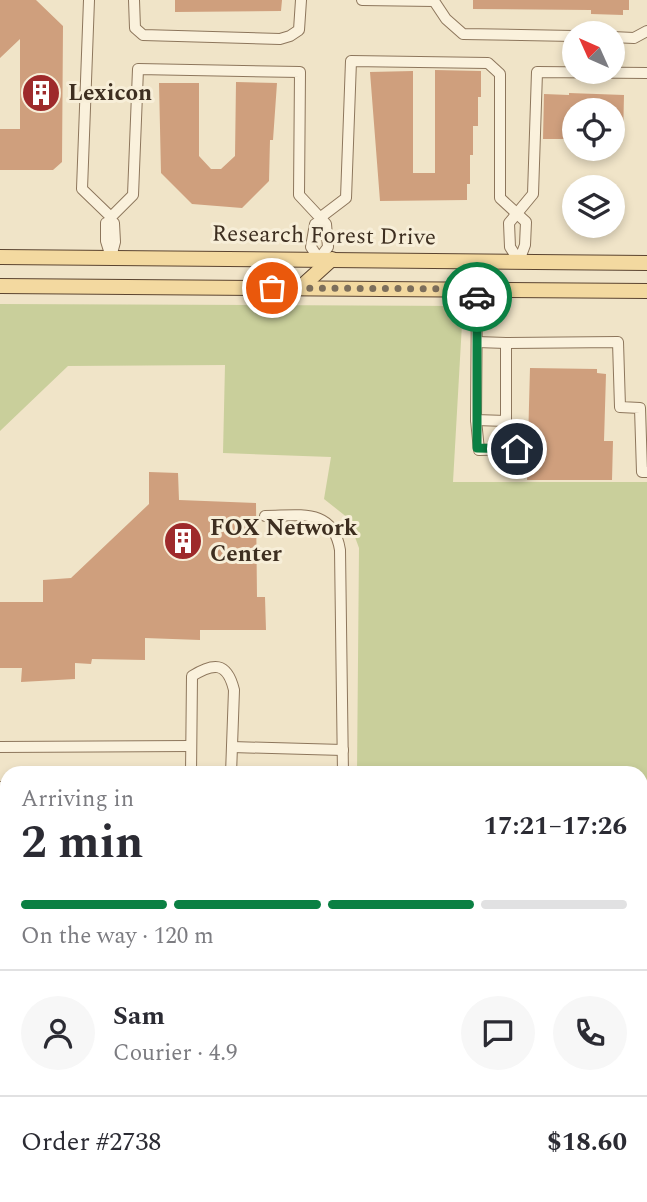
<!DOCTYPE html>
<html lang="en">
<head>
<meta charset="utf-8">
<style>
	body { margin:0; font-family:Spectral,serif; background:#f7f7f7; color:#2b2b33; height:100vh; display:flex; flex-direction:column; font-size:26px; white-space:nowrap }
	* { box-sizing:border-box; margin:0 }
	p { font-size:23px; color:#7c7c81 }
	.icon { flex:none; width:38px; height:38px; fill:none; stroke:currentColor; stroke-width:2; stroke-linecap:round; stroke-linejoin:round }
	.map { position:relative; flex:1; overflow:hidden }
	.sheet { position:absolute; left:0px; top:766px; width:648px; height:436px; display:flex; flex-direction:column; background:#fff; border-radius:21px 21px 0 0; box-shadow:0 4px 10px #0003 }
	.sheet>* { flex:none }
	.needle { width:46px; rotate:315deg }
	.buttons { position:absolute; left:562px; top:21px; display:grid; gap:14px }
	.buttons a { display:grid; place-items:center; width:63px; height:63px; border-radius:50%; background:#fff; box-shadow:0 4px 10px #0003; font-size:35px }
	.pin { position:absolute; display:grid; place-items:center; width:60px; height:60px; color:#fff; margin:-30px; border:4px solid #fff; border-radius:50%; box-shadow:0 2px 7px #0007 }
	.courier { position:absolute; display:grid; place-items:center; width:70px; height:70px; margin:-35px; border:5px solid #0b8043; border-radius:50%; background:#fff; color:#222; box-shadow:0 2px 9px #0007 }
	.overview em { font-style:normal; font-weight:700 }
	.overview div { display:flex; flex-direction:column-reverse }
	.overview { display:flex; align-items:center; justify-content:space-between; height:119px; padding:0 21px }
	h1 { font-size:46px; font-weight:700; line-height:52px }
	.bar { display:grid; grid-template-columns:repeat(4,1fr); gap:10px 7px; align-content:center; height:84px; padding:0 21px }
	.bar i { height:9px; border-radius:5px; background:#e1e1e2 }
	.bar .active { background:#0b8043 }
	.bar p { grid-column:span 4 }
	.line { display:flex; align-items:center; gap:18px; padding:0 21px; border-top:2px solid #e1e1e2 }
	.line div { flex:1 }
	.round { display:grid; place-items:center; flex:none; width:74px; height:74px; border-radius:37px; background:#f7f7f7 }
	.map>svg:first-child { display:block }
	.green { fill:#c9cf9b }
	.lines { fill:none; stroke-linecap:round; stroke-linejoin:round }
	.stream { stroke:#6f938a; stroke-width:3.5 }
	.building { fill:#cf9f7d }
	.minor-casing { stroke:#8d765c; stroke-width:12 }
	.major-casing { stroke:#5b4430; stroke-width:16 }
	.minor { stroke:#faf1dc; stroke-width:10 }
	.major { stroke:#f3d9a0; stroke-width:14 }
	.done { stroke:#7c6e5b; stroke-width:7; stroke-dasharray:0 12.6 }
	.route { stroke:#0b8043; stroke-width:9 }
	.labels { text-anchor:middle; dominant-baseline:central; stroke-width:6; stroke-linejoin:round; paint-order:stroke }
	.poi-label { font-size:23px; font-weight:bold; fill:#3d2e20; stroke:#f7eed8; text-anchor:start }
	.street-label { font-size:23px; fill:#3d2e20; stroke:#f7eed8 }
</style>
</head>
<body>
<div class="map">
<svg width="647" height="1202" viewBox="0 0 647 1202">
	<rect width="100%" height="100%" fill="#f0e4c8"/>
	<polygon class="green" points="0,304 463,306 453,482 647,482 647,796 641,798 640,774 357,773 359,548 348,518 324,499 331,457 223,453 225,365 68,366 0,431"/>
	<g class="lines">
		<polyline class="stream" points="560,1195 579,1202"/>
	</g>
	<g class="building">
		<polygon points="0,0 36,0 63,26 62,162 53,170 0,170 0,129 20,129 20,39 0,58"/>
		<polygon points="175,0 282,0 281,11 175,12"/>
		<polygon points="473,0 629,0 629,10 623,10 623,15 591,14 591,10 473,9"/>
		<polygon points="435,70 481,71 481,97 478,97 478,126 473,126 473,155 470,155 470,184 467,184 467,200 380,201 370,72 413,71 413,173 435,173"/>
		<polygon points="236,82 277,83 273,140 270,140 269,181 242,208 192,204 161,173 159,83 199,83 199,156 211,169 221,169 235,156"/>
		<polygon points="569,93 624,95 623,139 612,139 612,110 574,110 574,139 543,139 544,94 569,95"/>
		<polygon points="530,368 597,369 597,373 606,374 604,441 613,441 612,480 527,480"/>
		<polygon points="149,472 178,473 179,500 256,503 257,597 265,597 266,630 200,630 200,640 145,638 145,660 92,659 91,664 75,663 75,679 21,682 22,668 0,668 0,602 43,602 43,580 71,578 149,504"/>
	</g>
	<g class="lines">
		<defs>
			<g id="minor">
				<polyline points="89,0 82,189 111,217"/>
				<polyline points="134,0 135,28 143,35 280,39 290,36 299,30 301,0"/>
				<polyline points="362,0 434,1 446,19 463,34 574,36"/>
				<polyline points="612,37 634,38 647,31"/>
				<polyline points="321,217 346,198 351,61 488,63 500,74 500,198 526,222 525,245 519,261"/>
				<polyline points="111,221 106,223 106,241 111,257"/>
				<polyline points="111,257 115,242 114,223 111,221 111,217 133,195 138,69 300,72 299,195 326,224 328,247 319,259 311,247 315,224 321,221"/>
				<polyline points="519,261 510,247 509,223 533,194 537,72 647,73"/>
				<polyline points="477,289 476,420 506,421 506,343 618,342 620,407 640,408 642,472 647,472"/>
				<polyline points="477,342 506,343"/>
				<polyline points="476,420 479,450 517,449"/>
				<path d="M265,516C299,516 333,507 340,550L343,774"/>
				<polyline points="0,747 191,746"/>
				<polyline points="232,747 343,750"/>
				<path d="M191,774L192,676C213,663 227,661 234,690L231,774"/>
				<polyline points="0,787 7,787"/>
				<polyline points="0,819 7,821"/>
				<polyline points="640,820 647,819"/>
				<polyline points="0,877 7,878"/>
				<polyline points="640,948 647,947"/>
				<polyline points="640,1137 647,1130"/>
			</g>
			<g id="major">
				<polyline points="0,257 647,263"/>
				<polyline points="0,286 647,291"/>
				<polyline points="300,288 332,259"/>
			</g>
		</defs>
		<use href="#minor" class="minor-casing"/>
		<use href="#major" class="major-casing"/>
		<use href="#minor" class="minor"/>
		<use href="#major" class="major"/>
	</g>
	<g class="lines">
		<polyline class="done" points="272,288 477,289 477,297"/>
		<polyline class="route" points="477,297 477,448 517,449"/>
	</g>
	<defs>
		<symbol id="building-disc" viewBox="-11 -11 22 22"><circle r="9.5" fill="#9e2a2b" stroke="#f7eed8"/><path d="M-4-6H4V6H1V3H-1V6H-4ZM-2.5-4.3h1.7v1.8h-1.7ZM.8-4.3h1.7v1.8H.8ZM-2.5-1h1.7V.8h-1.7ZM.8-1h1.7V.8H.8Z" fill="#fff"/></symbol>
	</defs>
	<g fill-rule="evenodd">
		<use href="#building-disc" x="19" y="71" width="44" height="44"/>
		<use href="#building-disc" x="161" y="519" width="44" height="44"/>
	</g>
	<g class="labels">
		<g class="poi-label">
			<text x="68" y="93">Lexicon</text>
			<text x="210" y="528">FOX Network<tspan x="210" dy="26">Center</tspan></text>
		</g>
		<g class="street-label">
			<text transform="translate(324 236) rotate(1)">Research Forest Drive</text>
		</g>
	</g>
</svg>
<div class="buttons">
<a><svg class="needle" viewBox="-14 -14 28 28"><path d="M0-13l5 13h-10z" fill="#e53935"/><path d="M0 13l5-13h-10z" fill="#7c7c81"/></svg></a>
<a><svg class="icon" aria-label="locate" viewBox="0 0 24 24"><circle cx="12" cy="12" r="6"/><path d="M12 2v4M12 18v4M2 12h4M18 12h4"/></svg></a>
<a><svg class="icon" aria-label="layers" viewBox="0 0 24 24"><path d="M12 4l9 5-9 5-9-5zM3 14l9 5 9-5"/></svg></a>
</div>
<div class="pin" style="left:272px;top:288px;background:#ea580c"><svg class="icon" aria-label="bag" viewBox="0 0 24 24"><path d="M5 8h14l-1 12H6zM9 8a3 3 0 0 1 6 0"/></svg></div>
<div class="pin" style="left:517px;top:449px;background:#1f2937"><svg class="icon" aria-label="home" viewBox="0 0 24 24"><path d="M3 11l9-7 9 7M6 9v11h12V9"/></svg></div>
<div class="courier" style="left:477px;top:297px"><svg class="icon" aria-label="car" viewBox="0 0 24 24"><path d="M5 17H2v-5l4-1 3-4h7l3 4 3 1v5h-3M9 17h6M6 11h13"/><circle cx="7" cy="17" r="2"/><circle cx="17" cy="17" r="2"/></svg></div>
<section class="sheet">
<div class="overview"><div><h1>2 min</h1><p>Arriving in</p></div><em>17:21–17:26</em></div>
<div class="bar"><i class="active"></i><i class="active"></i><i class="active"></i><i></i><p>On the way · 120 m</p></div>
<div class="line" style="height:126px"><a class="round"><svg class="icon" aria-label="person" viewBox="0 0 24 24"><circle cx="12" cy="8" r="4"/><path d="M4 21q1-7 8-7t8 7"/></svg></a><div><b>Sam</b><p>Courier · 4.9</p></div><a class="round"><svg class="icon" aria-label="chat" viewBox="0 0 24 24"><path d="M4 5h16v11H9l-5 4z"/></svg></a><a class="round"><svg class="icon" aria-label="phone" viewBox="0 0 24 24"><path d="M5 4h4l2 5-3 2q2 4 5 5l2-3 5 2v4C11 20 4 13 5 4z"/></svg></a></div>
<div class="line" style="height:91px"><div>Order #2738</div><b>$18.60</b></div>
</section>
</div>
</body>
</html>
